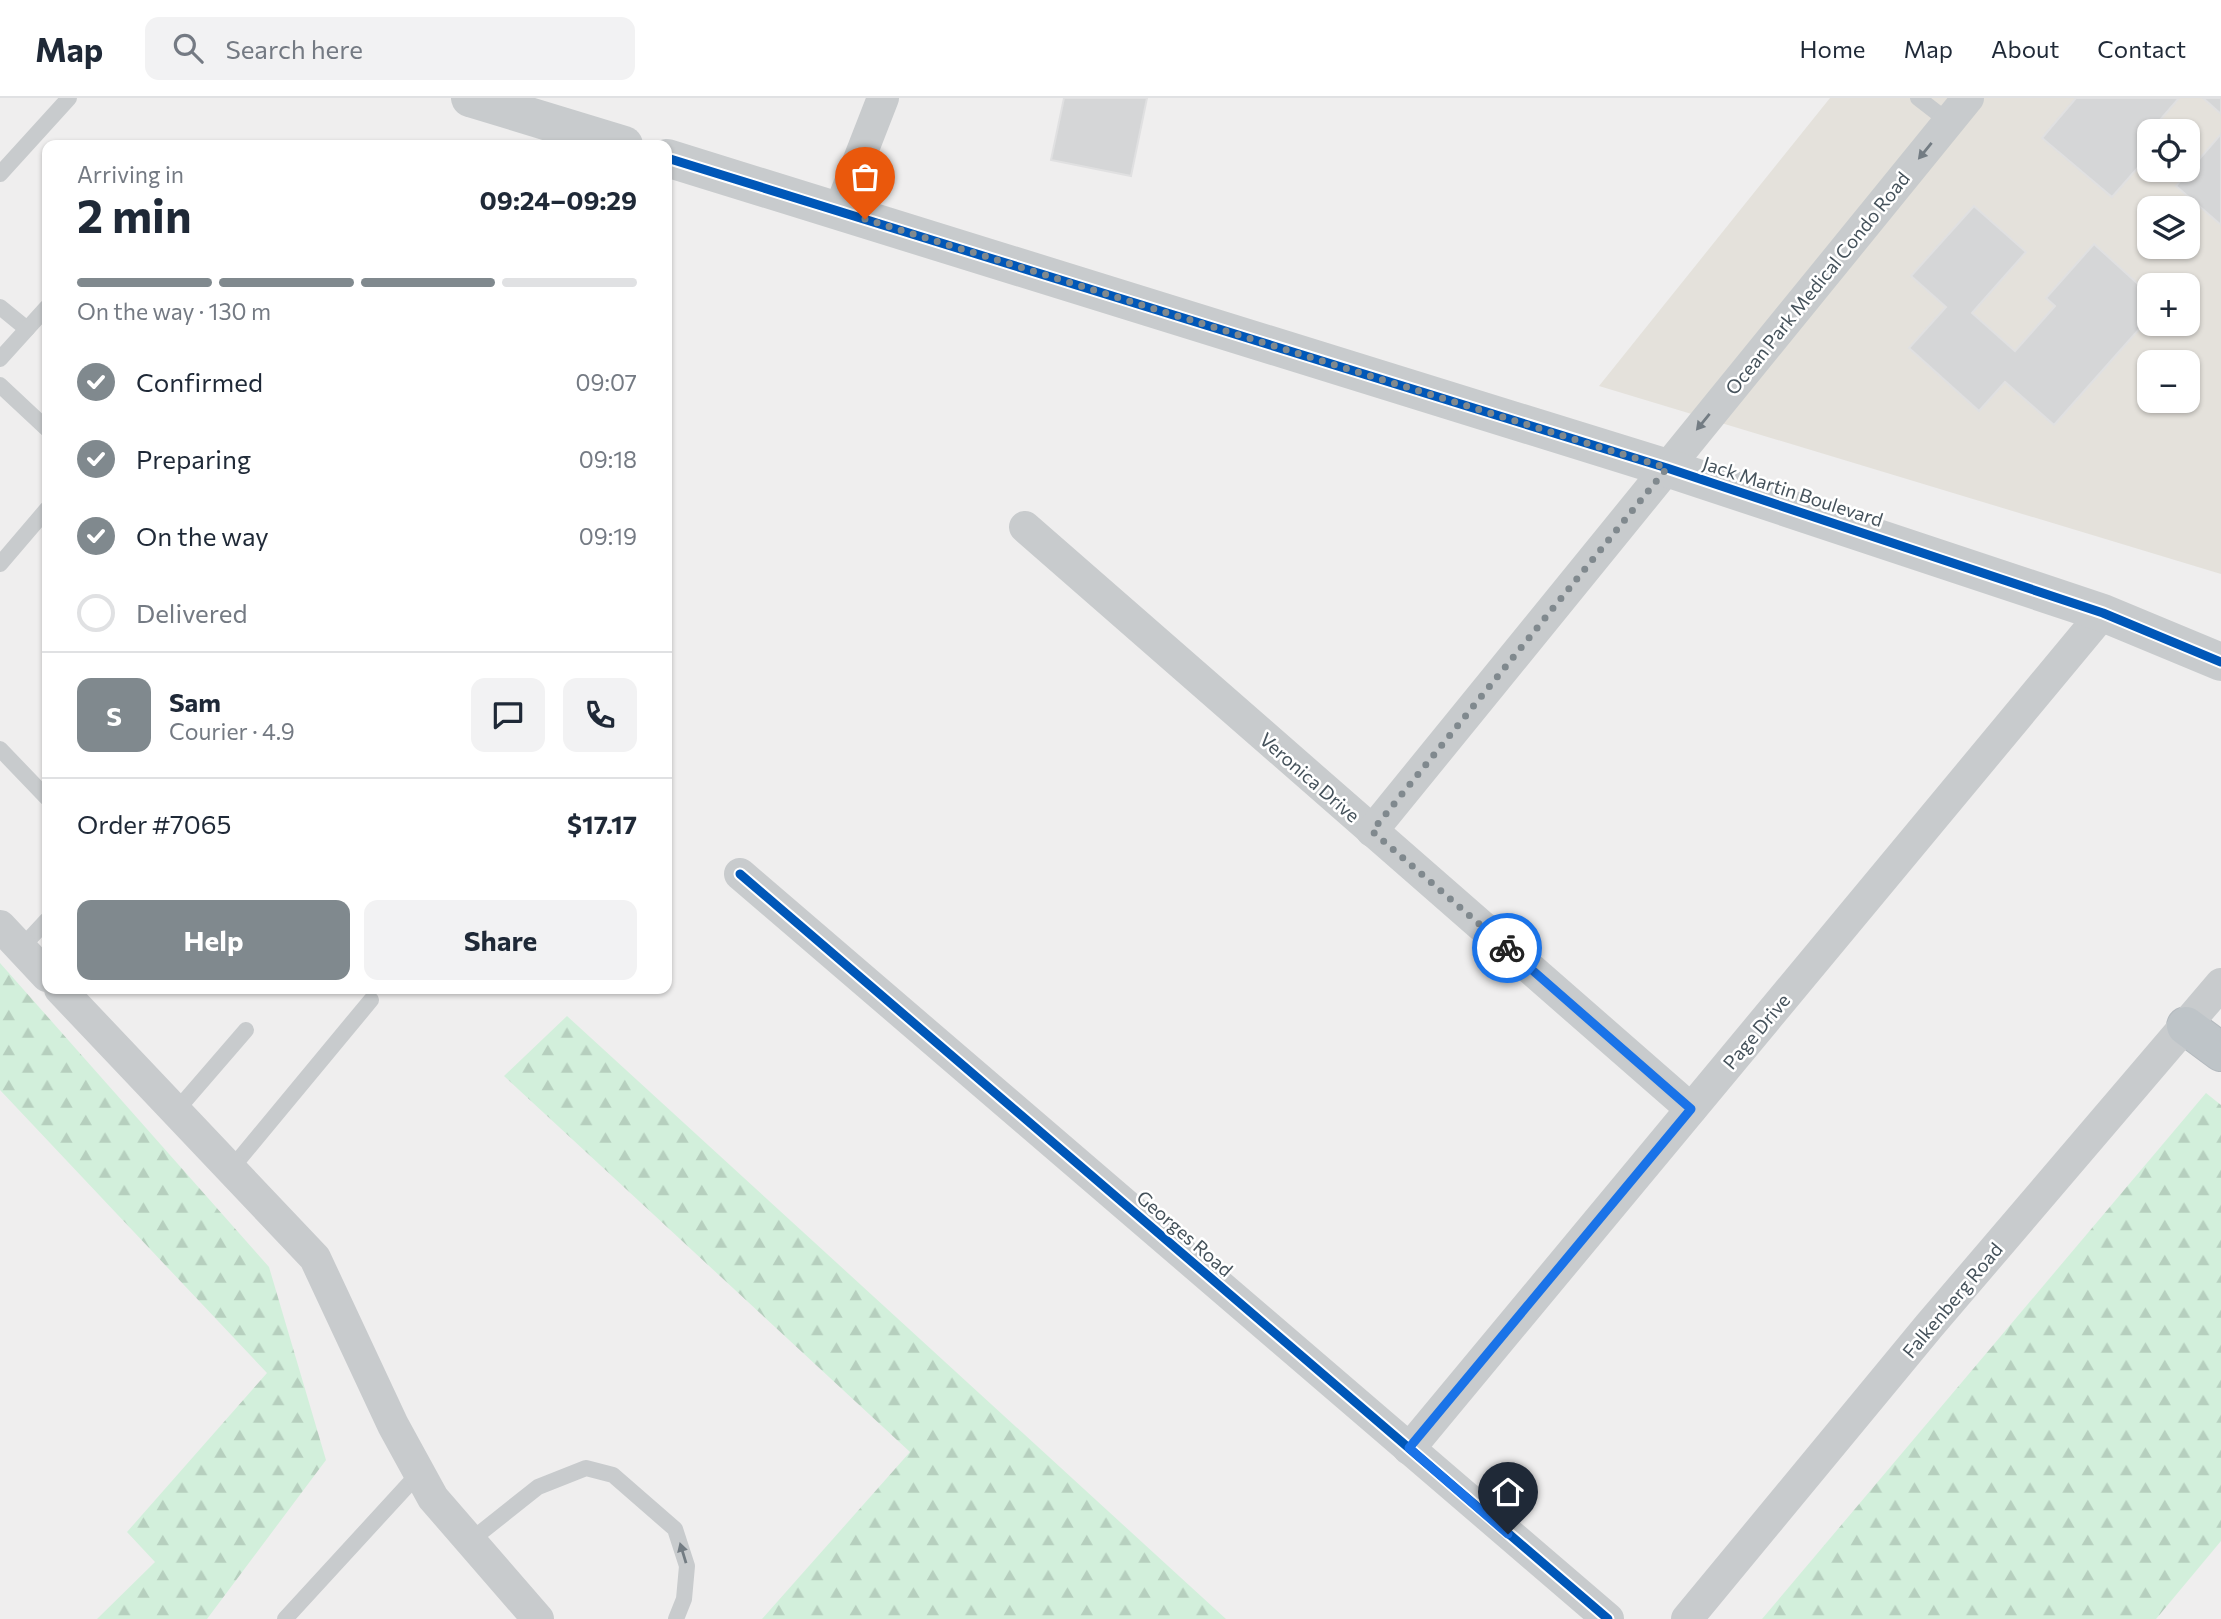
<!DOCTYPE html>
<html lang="en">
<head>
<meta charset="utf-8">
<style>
	body { margin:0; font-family:Commissioner,sans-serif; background:#f2f2f3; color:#1f2937; height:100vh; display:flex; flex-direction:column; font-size:26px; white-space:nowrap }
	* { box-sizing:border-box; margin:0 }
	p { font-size:23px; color:#747a83 }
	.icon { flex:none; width:38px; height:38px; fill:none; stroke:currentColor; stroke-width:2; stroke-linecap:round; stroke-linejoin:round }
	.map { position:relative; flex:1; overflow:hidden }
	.panel { position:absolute; left:42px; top:42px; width:630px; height:854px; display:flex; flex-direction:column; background:#fff; border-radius:14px; box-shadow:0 2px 5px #0004 }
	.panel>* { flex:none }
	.fabs { position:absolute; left:2137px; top:21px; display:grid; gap:14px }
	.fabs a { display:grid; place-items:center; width:63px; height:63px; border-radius:14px; background:#fff; box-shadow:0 2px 5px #0004; font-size:35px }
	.pin { position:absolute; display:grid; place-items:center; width:60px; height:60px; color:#fff; margin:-72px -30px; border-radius:50% 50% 50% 0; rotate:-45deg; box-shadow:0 0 7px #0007 }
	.pin .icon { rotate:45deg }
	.courier { position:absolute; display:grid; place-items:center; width:70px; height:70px; margin:-35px; border:5px solid #1a73e8; border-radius:50%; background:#fff; color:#222; box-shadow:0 2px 9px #0007 }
	.headline em { font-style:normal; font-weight:700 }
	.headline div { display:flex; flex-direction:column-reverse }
	.headline { display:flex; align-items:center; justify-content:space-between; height:119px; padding:0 35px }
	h1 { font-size:46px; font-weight:700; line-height:52px }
	.bar { display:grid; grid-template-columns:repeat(4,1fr); gap:10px 7px; align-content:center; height:84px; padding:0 35px }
	.bar i { height:9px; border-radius:5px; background:#e0e1e3 }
	.bar .on { background:#80898e }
	.bar p { grid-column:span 4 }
	.line { display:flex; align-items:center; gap:18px; padding:0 35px; border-top:2px solid #e0e1e3 }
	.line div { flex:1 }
	.round { display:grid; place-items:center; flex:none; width:74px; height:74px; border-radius:14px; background:#f2f2f3 }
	ol { padding:0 35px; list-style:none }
	li { display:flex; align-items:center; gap:21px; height:77px }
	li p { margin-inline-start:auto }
	li .icon { padding:7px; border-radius:50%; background:#80898e; color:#fff; stroke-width:4 }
	li:last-child { color:#747a83 }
	li i { width:38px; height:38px; border:4px solid #e0e1e3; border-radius:50% }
	.button { display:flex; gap:14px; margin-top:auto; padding:14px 35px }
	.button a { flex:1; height:80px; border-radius:14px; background:#80898e; color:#fff; font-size:28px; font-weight:700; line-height:80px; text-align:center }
	.button a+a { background:#f2f2f3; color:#1f2937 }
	header { display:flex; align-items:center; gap:42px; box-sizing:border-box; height:98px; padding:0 35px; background:#fff; border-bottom:2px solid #e0e1e3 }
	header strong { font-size:33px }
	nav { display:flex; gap:38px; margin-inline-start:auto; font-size:24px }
	.search { width:490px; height:63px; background:#f2f2f3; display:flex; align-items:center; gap:18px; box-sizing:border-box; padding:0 24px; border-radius:14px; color:#747a83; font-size:26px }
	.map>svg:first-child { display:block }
	.commercial { fill:#e4e1db; fill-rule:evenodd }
	.forest { fill:url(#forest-firs) }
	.building { fill:#d5d6d7; stroke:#e0e0e1; stroke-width:2 }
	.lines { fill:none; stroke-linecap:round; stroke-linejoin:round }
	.trunk-casing { stroke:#b3b9be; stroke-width:40 }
	.service { stroke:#c8cbcd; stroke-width:16 }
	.minor { stroke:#c8cbcd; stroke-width:32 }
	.tertiary { stroke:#c8cbcd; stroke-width:38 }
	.trunk { stroke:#bec4c8; stroke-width:38 }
	.cycleway-casing { stroke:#fff; stroke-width:13 }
	.cycleway { stroke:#0057b8; stroke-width:9 }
	.oneway { fill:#737c83 }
	.done { stroke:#80898e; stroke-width:7; stroke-dasharray:0 12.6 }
	.route { stroke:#1a73e8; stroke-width:9 }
	.labels { text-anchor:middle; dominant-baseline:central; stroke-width:5; stroke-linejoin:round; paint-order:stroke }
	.street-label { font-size:19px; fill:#45525b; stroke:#fff }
</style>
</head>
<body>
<header>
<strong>Map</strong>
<div class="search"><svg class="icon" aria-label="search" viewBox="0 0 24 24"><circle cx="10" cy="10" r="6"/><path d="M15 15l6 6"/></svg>Search here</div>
<nav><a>Home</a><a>Map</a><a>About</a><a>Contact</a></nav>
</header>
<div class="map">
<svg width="2221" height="1521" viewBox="0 0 2221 1521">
	<defs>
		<pattern id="forest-firs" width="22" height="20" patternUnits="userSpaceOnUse" patternTransform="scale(1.75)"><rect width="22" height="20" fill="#d2efdb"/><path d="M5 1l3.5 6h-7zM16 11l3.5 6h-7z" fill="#b6cfbe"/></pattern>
	</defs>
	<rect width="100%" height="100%" fill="#efeeee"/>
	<path class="commercial" d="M1830,0H2221V476L1599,288ZM2149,33H2188V72H2149ZM2149,110H2188V149H2149ZM2149,187H2188V226H2149ZM2149,264H2188V303H2149Z"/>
	<g class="forest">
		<polygon points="0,865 269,1169 326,1362 207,1521 97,1521 155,1464 127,1434 267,1275 0,992"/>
		<polygon points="567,918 1226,1521 762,1521 910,1354 504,978"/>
		<polygon points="2206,995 2221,1007 2221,1443 2156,1521 1762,1521"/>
	</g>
	<g class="building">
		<polygon points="1064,0 1147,0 1131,78 1051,62"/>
		<polygon points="2076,0 2179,0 2147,37 2149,39 2149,57 2112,99 2042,40"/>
		<polygon points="2203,0 2221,0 2221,16"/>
		<polygon points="2221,36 2221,127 2176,88"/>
		<polygon points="1974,108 2026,154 1972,215 2015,253 2055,208 2046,200 2094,146 2149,196 2149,220 2054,327 2005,284 1979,313 1909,250 1946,209 1911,178"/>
	</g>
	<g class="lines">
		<defs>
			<polyline id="trunk" points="2186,928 2221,954"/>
		</defs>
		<use href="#trunk" class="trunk-casing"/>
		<g class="service">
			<polyline points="1918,0 1949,24"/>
			<polyline points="0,76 69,0"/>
			<polyline points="0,209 27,231"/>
			<polyline points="0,261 47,209"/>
			<polyline points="0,287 47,331"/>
			<polyline points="0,466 47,411"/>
			<polyline points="0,651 47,700"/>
			<polyline points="21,850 47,822"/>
			<polyline points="176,1013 246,932"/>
			<polyline points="231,1071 371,902"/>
			<polyline points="470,1443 538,1389 586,1370 613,1377 675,1431 687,1468 684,1501 676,1521"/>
			<polyline points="285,1521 419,1375"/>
		</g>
		<g class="minor">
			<polyline points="839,113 883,0"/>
			<polyline points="1025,429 1691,1011"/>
			<polyline points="1372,733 1968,0"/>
			<polyline points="740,776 1608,1521"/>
			<polyline points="0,828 47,878"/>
			<polyline points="60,891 315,1160 393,1327 433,1400 538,1521"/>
			<polyline points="1409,1351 2103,515"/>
			<polyline points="1687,1521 1929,1228 2221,886"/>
		</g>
		<g class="tertiary">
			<polyline points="470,0 624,47"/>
			<polyline points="667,60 1667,370 2103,515 2221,564"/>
		</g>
		<use href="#trunk" class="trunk"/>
		<defs>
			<g id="cycleway">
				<polyline points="667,60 1667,370 2103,515 2221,564"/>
				<polyline points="740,776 1608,1521"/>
			</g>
		</defs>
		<use href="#cycleway" class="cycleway-casing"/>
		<use href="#cycleway" class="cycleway"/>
	</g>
	<defs><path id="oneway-solid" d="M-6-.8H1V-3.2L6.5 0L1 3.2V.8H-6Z" transform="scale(1.75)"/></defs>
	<g class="oneway">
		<use href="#oneway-solid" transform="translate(1925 53) rotate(129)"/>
		<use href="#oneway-solid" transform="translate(1703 324) rotate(129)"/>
		<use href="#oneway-solid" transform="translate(683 1455) rotate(-107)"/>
	</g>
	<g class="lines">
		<polyline class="done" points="865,121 1667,370 1372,733 1507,850"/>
		<polyline class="route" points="1507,850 1691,1011 1409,1350 1508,1436"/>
	</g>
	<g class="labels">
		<g class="street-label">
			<text transform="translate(1817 185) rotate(-51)">Ocean Park Medical Condo Road</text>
			<text transform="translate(1793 393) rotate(18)">Jack Martin Boulevard</text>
			<text transform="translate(1310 679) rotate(41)">Veronica Drive</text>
			<text transform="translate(1756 933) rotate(-50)">Page Drive</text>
			<text transform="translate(1185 1135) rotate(41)">Georges Road</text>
			<text transform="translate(1952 1202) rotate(-50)">Falkenberg Road</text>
		</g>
	</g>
</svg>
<div class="fabs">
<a><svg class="icon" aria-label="locate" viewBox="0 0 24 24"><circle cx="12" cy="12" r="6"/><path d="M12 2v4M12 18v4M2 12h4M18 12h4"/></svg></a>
<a><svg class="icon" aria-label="layers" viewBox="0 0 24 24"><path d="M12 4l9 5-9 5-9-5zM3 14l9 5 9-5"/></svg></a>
<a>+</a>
<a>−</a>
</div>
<div class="pin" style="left:865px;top:121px;background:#ea580c"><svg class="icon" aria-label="bag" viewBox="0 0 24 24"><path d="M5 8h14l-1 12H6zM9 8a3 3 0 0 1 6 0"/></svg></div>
<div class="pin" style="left:1508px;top:1436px;background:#1f2937"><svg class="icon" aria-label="home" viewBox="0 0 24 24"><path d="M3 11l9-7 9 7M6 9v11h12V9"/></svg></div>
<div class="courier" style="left:1507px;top:850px"><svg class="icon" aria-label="bike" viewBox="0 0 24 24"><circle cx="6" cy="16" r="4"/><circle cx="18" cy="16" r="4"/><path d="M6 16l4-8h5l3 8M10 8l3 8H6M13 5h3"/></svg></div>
<section class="panel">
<div class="headline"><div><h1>2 min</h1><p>Arriving in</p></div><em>09:24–09:29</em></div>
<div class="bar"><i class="on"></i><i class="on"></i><i class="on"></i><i></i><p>On the way · 130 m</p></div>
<ol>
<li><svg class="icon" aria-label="check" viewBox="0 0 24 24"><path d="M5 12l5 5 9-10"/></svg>Confirmed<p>09:07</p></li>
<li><svg class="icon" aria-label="check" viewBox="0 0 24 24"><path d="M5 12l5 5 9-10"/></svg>Preparing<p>09:18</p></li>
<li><svg class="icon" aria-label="check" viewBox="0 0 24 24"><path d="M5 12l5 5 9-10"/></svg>On the way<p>09:19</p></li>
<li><i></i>Delivered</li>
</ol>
<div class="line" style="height:126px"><b class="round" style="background:#80898e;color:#fff">S</b><div><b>Sam</b><p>Courier · 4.9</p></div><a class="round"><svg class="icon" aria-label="chat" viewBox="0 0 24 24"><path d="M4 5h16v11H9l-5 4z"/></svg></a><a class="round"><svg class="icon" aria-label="phone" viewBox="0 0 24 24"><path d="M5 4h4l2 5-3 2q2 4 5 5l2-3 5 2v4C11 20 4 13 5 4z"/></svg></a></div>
<div class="line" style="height:91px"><div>Order #7065</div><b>$17.17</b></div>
<div class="button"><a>Help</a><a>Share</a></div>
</section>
</div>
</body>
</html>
